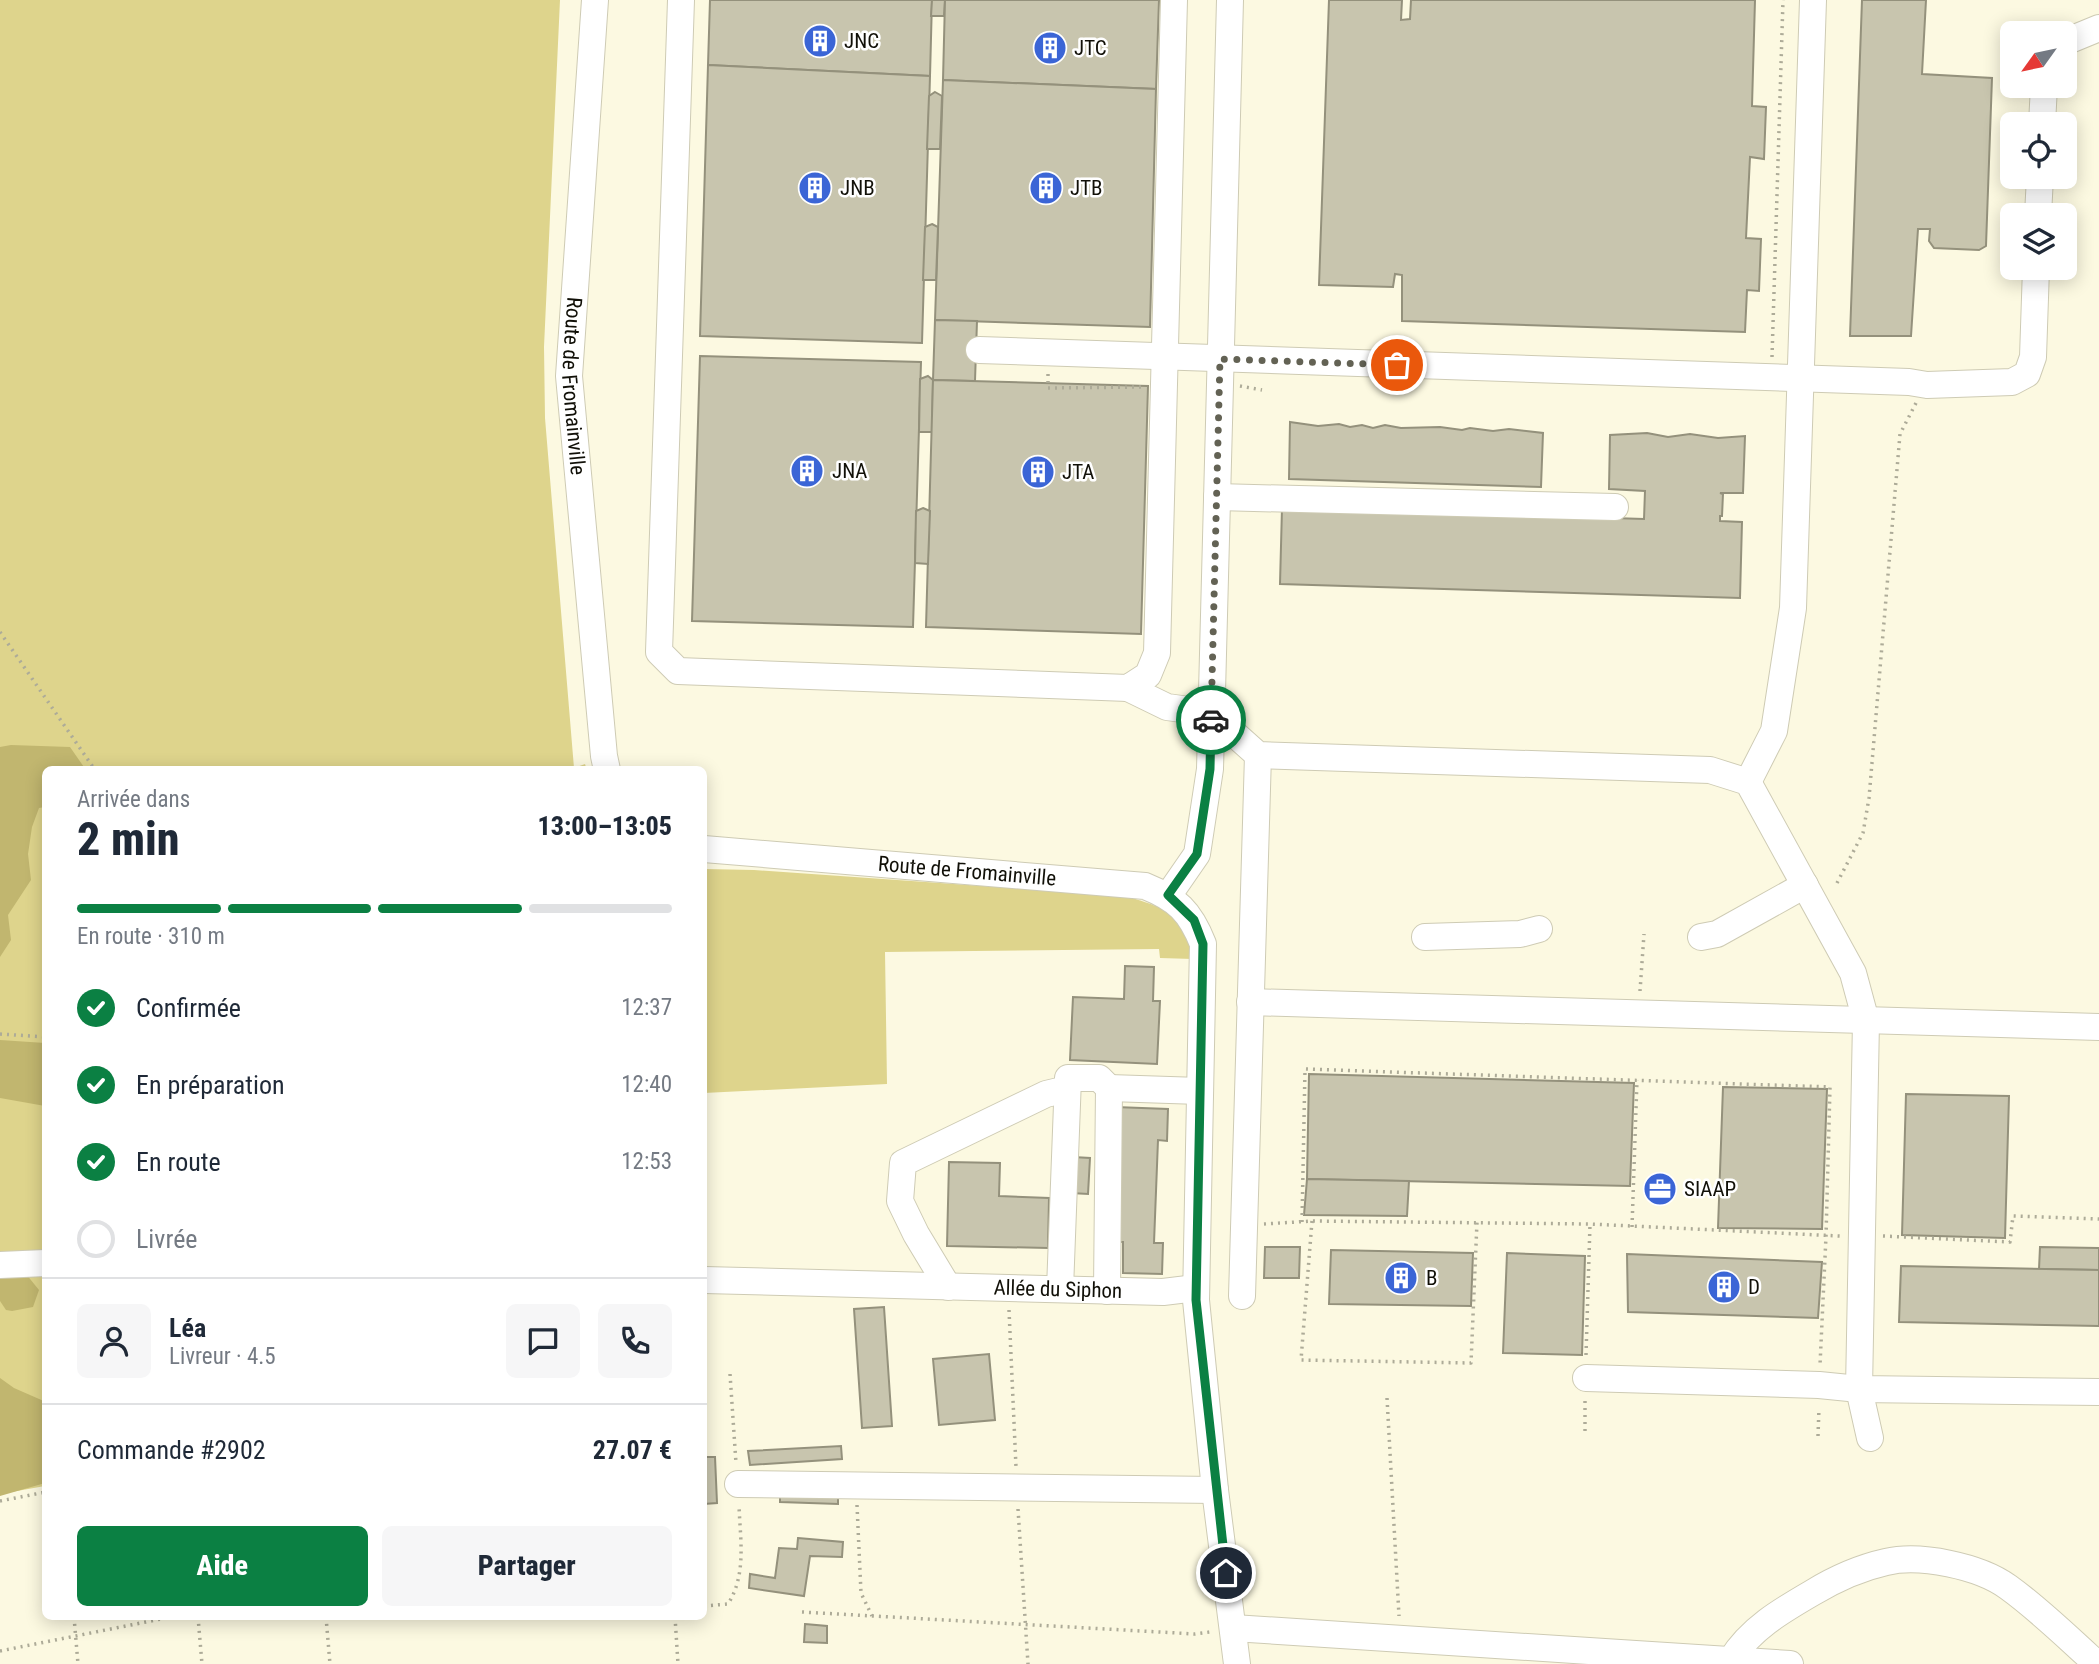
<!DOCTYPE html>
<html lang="fr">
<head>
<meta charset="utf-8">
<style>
	body { margin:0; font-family:"Roboto Condensed",sans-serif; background:#f6f6f7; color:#1f2937; height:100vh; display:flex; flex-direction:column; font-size:26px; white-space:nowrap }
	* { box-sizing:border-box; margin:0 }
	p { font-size:23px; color:#747a83 }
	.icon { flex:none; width:38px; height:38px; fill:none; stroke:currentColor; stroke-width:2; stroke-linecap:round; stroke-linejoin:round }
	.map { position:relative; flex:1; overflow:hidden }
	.panel { position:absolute; left:42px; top:766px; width:665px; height:854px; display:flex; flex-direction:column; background:#fff; border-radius:10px; box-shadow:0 4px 18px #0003 }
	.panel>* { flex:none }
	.needle { width:46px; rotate:237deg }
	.controls { position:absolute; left:2000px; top:21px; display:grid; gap:14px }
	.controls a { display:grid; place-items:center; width:77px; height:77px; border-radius:10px; background:#fff; box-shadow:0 4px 18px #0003; font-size:35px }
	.pin { position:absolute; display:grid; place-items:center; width:60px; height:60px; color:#fff; margin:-30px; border:4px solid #fff; border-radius:50%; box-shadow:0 2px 7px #0007 }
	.courier { position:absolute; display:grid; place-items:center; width:70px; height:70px; margin:-35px; border:5px solid #0b8043; border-radius:50%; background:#fff; color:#222; box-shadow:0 2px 9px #0007 }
	.headline em { font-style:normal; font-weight:800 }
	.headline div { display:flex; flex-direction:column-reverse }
	.headline { display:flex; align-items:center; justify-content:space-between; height:119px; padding:0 35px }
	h1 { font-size:46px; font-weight:800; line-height:52px }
	.bar { display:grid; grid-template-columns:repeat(4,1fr); gap:10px 7px; align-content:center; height:84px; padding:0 35px }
	.bar i { height:9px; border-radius:5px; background:#e0e1e3 }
	.bar .selected { background:#0b8043 }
	.bar p { grid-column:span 4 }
	.line { display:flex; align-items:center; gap:18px; padding:0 35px; border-top:2px solid #e0e1e3 }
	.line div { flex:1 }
	.round { display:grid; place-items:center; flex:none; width:74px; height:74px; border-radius:10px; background:#f6f6f7 }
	ol { padding:0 35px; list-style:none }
	li { display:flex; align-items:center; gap:21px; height:77px }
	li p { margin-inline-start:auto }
	li .icon { padding:7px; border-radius:50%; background:#0b8043; color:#fff; stroke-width:4 }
	li:last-child { color:#747a83 }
	li i { width:38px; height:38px; border:4px solid #e0e1e3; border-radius:50% }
	.button { display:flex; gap:14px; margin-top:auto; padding:14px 35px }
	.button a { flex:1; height:80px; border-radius:10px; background:#0b8043; color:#fff; font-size:28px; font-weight:800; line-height:80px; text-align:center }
	.button a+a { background:#f6f6f7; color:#1f2937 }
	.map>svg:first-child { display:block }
	.green { fill:#ded48c }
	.forest { fill:#c1b66f }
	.building { fill:#c8c5ae; stroke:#94917c; stroke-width:2 }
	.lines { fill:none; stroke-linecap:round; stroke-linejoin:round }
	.minor-casing { stroke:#cecbb4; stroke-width:28 }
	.path { stroke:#adab98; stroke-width:3.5; stroke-dasharray:2 5; stroke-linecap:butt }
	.minor { stroke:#fff; stroke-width:26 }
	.done { stroke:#636254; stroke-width:7; stroke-dasharray:0 12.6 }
	.route { stroke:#0b8043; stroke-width:9 }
	.labels { text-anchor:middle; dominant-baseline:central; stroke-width:5; stroke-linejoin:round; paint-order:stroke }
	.poi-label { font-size:21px; fill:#111008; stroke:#fff; text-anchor:start }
	.street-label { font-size:21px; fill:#111008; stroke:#fff }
</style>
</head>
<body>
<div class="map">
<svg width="2099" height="1664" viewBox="0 0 2099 1664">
	<rect width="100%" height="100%" fill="#fcf9e1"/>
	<g class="green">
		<polygon points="0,0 560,0 544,347 545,418 574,768 585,764 587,770 46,770 45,1486 0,1494"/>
		<path d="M704,869L754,870L1126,896C1170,910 1183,912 1193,959L1160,958L1159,949L885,952L887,1084L704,1093Z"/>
	</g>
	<g class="forest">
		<polygon points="11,745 70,747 86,770 46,770 45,807 39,808 32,827 28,854 31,880 8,915 11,940 0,957 0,747"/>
		<polygon points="0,1040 45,1043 45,1106 0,1098"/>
		<polygon points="26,1274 39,1290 33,1307 12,1311 6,1310 0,1301 0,1275"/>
		<polygon points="0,1378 14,1388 46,1402 45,1483 0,1496"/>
	</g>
	<g class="building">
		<polygon points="710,0 932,0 930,76 708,65"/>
		<polygon points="932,0 945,0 944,16 931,16"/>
		<polygon points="945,0 1159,0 1156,89 943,80"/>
		<polygon points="1329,0 1402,0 1401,20 1410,19 1411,0 1755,0 1752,106 1766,107 1764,159 1750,157 1746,238 1761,239 1759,291 1747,290 1745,332 1402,321 1402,275 1395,274 1393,287 1319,285"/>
		<polygon points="1862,0 1926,0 1922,74 1992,78 1986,246 1979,250 1934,248 1929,241 1930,229 1918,229 1911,336 1850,336"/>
		<polygon points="708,65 930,76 922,343 700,336"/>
		<polygon points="943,80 1156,89 1150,327 935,320"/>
		<polygon points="935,92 942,96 940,149 927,149 929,96"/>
		<polygon points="932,224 938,227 936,280 923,280 925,227"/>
		<polygon points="935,320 977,321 975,381 933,380"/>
		<polygon points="700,356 921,362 913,627 692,621"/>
		<polygon points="928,376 933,380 932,432 919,432 920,379"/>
		<polygon points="933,380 1148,386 1141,634 926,627"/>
		<polygon points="1290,422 1318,426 1339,424 1350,427 1362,425 1373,428 1385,425 1401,428 1440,427 1462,430 1470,428 1493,431 1509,429 1543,433 1541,487 1289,479"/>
		<polygon points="1647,433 1668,437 1690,434 1718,438 1745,436 1743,493 1720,493 1723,494 1722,516 1720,516 1720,521 1742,522 1740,598 1280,584 1282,508 1644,519 1645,491 1609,489 1610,435"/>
		<polygon points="923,508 930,511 928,564 915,563 916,511"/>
		<polygon points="1125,966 1154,967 1153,1001 1160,1001 1157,1064 1070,1060 1073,997 1124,999"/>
		<polygon points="1309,1074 1634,1083 1630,1186 1307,1179"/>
		<polygon points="1723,1087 1827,1089 1822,1229 1718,1228"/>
		<polygon points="1906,1094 2009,1096 2005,1238 1902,1235"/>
		<polygon points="1115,1107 1168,1109 1167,1141 1158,1140 1154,1243 1163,1243 1162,1274 1123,1273 1123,1242 1112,1242"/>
		<polygon points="1073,1157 1090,1158 1088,1194 1071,1193"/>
		<polygon points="949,1162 1000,1163 999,1196 1049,1198 1048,1248 947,1246"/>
		<polygon points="1307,1179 1409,1181 1407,1216 1304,1215"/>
		<polygon points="1265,1247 1300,1247 1299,1278 1264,1278"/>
		<polygon points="2040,1247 2099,1248 2099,1270 2039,1269"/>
		<polygon points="1331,1250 1473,1253 1471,1306 1329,1304"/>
		<polygon points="1507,1253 1585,1256 1582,1355 1503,1353"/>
		<polygon points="1627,1254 1822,1262 1818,1318 1628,1312"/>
		<polygon points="1901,1266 2099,1270 2099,1326 1899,1322"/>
		<polygon points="884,1307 892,1426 862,1428 854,1309"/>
		<polygon points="989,1354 995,1420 939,1425 933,1359"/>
		<polygon points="841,1446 842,1459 750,1465 748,1451"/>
		<polygon points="704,1457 715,1457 717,1503 704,1504"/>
		<polygon points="780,1490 838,1494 838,1504 780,1502"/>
		<polygon points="798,1538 843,1542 842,1557 810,1556 804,1596 749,1588 750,1574 775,1578 779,1548 797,1549"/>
		<polygon points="805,1624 827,1626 827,1643 804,1642"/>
	</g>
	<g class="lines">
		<defs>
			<g id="minor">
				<path id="s1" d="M595,0L569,376L604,756L607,770"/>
				<polyline points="681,0 659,652 678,671 1128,688 1148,675 1157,653 1174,0"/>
				<polyline points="2065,42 2099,28"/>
				<polyline points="2042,124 2044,86"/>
				<polyline points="2038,215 2040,177"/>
				<polyline points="979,350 1909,382 1927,385 2012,382 2027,374 2033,357 2036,268"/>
				<polyline points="1217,497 1615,507"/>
				<polyline points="1128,688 1167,707 1211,713 1258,755 1710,770 1748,782 1853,973 1866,1021 1859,1389 1870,1438"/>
				<polyline points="1748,782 1774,731 1793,608 1813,0"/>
				<path id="s2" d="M704,849L1145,886C1177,899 1190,911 1203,944L1196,1300L1215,1490L1237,1664"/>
				<polyline points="1168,896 1197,854 1210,769 1230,0"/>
				<polyline points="1425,937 1520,934 1539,929"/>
				<polyline points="1701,937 1717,934 1805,885"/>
				<polyline points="1250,1002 2099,1027"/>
				<polyline points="1109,1088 1200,1091"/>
				<polyline points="0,1265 46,1263"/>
				<path id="s3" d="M704,1280L1163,1292L1196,1288"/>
				<polyline points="948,1287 916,1234 900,1201 903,1163 1046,1094 1067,1089"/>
				<polyline points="1060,1289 1068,1078 1099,1078 1109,1088 1107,1291"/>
				<polyline points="1242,1296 1258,755"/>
				<polyline points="1586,1378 1819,1385 1859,1389 2099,1392"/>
				<polyline points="738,1484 1215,1490"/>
				<polyline points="1233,1628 1790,1664"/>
				<path d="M1731,1660C1750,1629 1781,1611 1812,1593C1835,1579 1859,1568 1886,1562C1920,1554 1979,1566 2008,1587C2040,1610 2068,1638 2097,1664"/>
			</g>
		</defs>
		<use href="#minor" class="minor-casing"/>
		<g class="path">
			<polyline points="1772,357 1783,0"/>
			<polyline points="1048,374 1048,388 1142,387"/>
			<polyline points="1240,386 1262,390"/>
			<polyline points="0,632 95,770"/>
			<polyline points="1837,883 1863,833 1869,798 1900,434 1916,403"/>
			<polyline points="1640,991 1644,934"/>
			<polyline points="0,1034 46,1037"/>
			<polyline points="1312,1221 1301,1360 1471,1363 1477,1222"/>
			<polyline points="1302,1222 1305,1069 1830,1087 1826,1236 1820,1365"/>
			<polyline points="1264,1224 1312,1221 1590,1224 1840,1236"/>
			<polyline points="1632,1227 1637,1080"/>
			<polyline points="1883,1236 2010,1242 2013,1216 2099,1219"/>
			<polyline points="1009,1310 1016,1467"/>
			<polyline points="1586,1355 1590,1224"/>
			<polyline points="730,1374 736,1463"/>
			<polyline points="1387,1398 1399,1616"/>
			<polyline points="1585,1431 1585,1398"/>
			<polyline points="1818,1436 1819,1408"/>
			<polyline points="0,1501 46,1492"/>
			<polyline points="857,1505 861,1593 872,1616"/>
			<polyline points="1018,1509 1028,1664"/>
			<path d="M704,1606L728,1604C747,1574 740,1539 739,1505"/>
			<polyline points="802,1612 1195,1634 1210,1632"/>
			<polyline points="74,1617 78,1664"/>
			<polyline points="198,1617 202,1664"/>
			<polyline points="326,1617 330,1664"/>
			<polyline points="675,1617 678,1664"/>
			<polyline points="0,1651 171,1617"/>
		</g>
		<use href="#minor" class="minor"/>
	</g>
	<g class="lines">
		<polyline class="done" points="1211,720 1220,359 1397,365"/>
		<polyline class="route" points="1211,720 1210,769 1197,854 1168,895 1194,920 1203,944 1196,1300 1226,1573"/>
	</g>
	<defs>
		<symbol id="building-disc" viewBox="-11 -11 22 22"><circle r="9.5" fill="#3b65d6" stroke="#fff"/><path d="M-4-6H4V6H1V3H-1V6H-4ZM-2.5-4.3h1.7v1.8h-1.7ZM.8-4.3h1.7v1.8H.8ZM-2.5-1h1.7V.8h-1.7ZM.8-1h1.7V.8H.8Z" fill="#fff"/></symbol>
		<symbol id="office-disc" viewBox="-11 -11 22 22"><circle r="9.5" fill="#3b65d6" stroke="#fff"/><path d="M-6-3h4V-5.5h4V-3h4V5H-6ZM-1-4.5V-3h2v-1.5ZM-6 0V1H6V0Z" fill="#fff"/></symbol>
	</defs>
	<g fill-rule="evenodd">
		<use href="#building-disc" x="801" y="22" width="38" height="38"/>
		<use href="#building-disc" x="1031" y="29" width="38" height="38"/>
		<use href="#building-disc" x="796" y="169" width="38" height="38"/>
		<use href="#building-disc" x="1027" y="169" width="38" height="38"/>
		<use href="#building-disc" x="788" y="452" width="38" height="38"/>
		<use href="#building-disc" x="1019" y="453" width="38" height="38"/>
		<use href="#office-disc" x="1641" y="1170" width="38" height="38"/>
		<use href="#building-disc" x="1382" y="1259" width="38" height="38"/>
		<use href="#building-disc" x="1705" y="1268" width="38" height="38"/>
	</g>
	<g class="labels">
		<g class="poi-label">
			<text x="844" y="41">JNC</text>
			<text x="1074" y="48">JTC</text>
			<text x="840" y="188">JNB</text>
			<text x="1070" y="188">JTB</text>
			<text x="832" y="471">JNA</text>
			<text x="1062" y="472">JTA</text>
			<text x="1684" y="1189">SIAAP</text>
			<text x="1426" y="1278">B</text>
			<text x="1748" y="1287">D</text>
		</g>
		<g class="street-label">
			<text stroke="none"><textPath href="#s1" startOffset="387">Route de Fromainville</textPath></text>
			<text stroke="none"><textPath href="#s2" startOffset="264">Route de Fromainville</textPath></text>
			<text stroke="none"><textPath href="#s3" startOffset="354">Allée du Siphon</textPath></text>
		</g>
	</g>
</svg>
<div class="controls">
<a><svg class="needle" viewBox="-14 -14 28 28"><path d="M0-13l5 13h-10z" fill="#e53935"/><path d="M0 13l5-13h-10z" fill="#747a83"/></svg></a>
<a><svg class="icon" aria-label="locate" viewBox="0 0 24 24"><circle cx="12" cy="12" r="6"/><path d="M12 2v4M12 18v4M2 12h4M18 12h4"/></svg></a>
<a><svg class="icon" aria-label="layers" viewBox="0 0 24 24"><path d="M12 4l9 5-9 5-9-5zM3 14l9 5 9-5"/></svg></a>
</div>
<div class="pin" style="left:1397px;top:365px;background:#ea580c"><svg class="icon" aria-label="bag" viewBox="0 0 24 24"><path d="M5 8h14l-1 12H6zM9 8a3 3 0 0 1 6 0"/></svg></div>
<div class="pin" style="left:1226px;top:1573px;background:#1f2937"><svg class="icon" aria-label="home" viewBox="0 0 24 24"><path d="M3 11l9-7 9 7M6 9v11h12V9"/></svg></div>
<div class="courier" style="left:1211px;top:720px"><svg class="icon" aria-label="car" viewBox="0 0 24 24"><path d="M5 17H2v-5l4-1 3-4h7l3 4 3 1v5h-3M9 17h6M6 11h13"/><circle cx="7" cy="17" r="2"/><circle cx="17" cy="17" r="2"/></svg></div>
<section class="panel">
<div class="headline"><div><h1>2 min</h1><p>Arrivée dans</p></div><em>13:00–13:05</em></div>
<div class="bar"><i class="selected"></i><i class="selected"></i><i class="selected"></i><i></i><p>En route · 310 m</p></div>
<ol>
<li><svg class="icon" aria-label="check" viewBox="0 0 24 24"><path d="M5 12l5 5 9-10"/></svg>Confirmée<p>12:37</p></li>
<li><svg class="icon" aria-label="check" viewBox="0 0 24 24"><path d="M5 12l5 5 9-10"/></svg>En préparation<p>12:40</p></li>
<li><svg class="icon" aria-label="check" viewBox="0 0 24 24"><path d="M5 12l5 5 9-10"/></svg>En route<p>12:53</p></li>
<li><i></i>Livrée</li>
</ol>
<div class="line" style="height:126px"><a class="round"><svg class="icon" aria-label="person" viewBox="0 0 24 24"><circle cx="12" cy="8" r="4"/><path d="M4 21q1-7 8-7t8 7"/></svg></a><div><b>Léa</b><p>Livreur · 4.5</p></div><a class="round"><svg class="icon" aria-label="chat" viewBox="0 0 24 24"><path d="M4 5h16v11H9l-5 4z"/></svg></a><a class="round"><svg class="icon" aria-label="phone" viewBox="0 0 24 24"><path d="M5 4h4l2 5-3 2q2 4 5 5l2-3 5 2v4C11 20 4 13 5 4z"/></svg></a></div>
<div class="line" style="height:91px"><div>Commande #2902</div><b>27.07 €</b></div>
<div class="button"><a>Aide</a><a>Partager</a></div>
</section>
</div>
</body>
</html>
